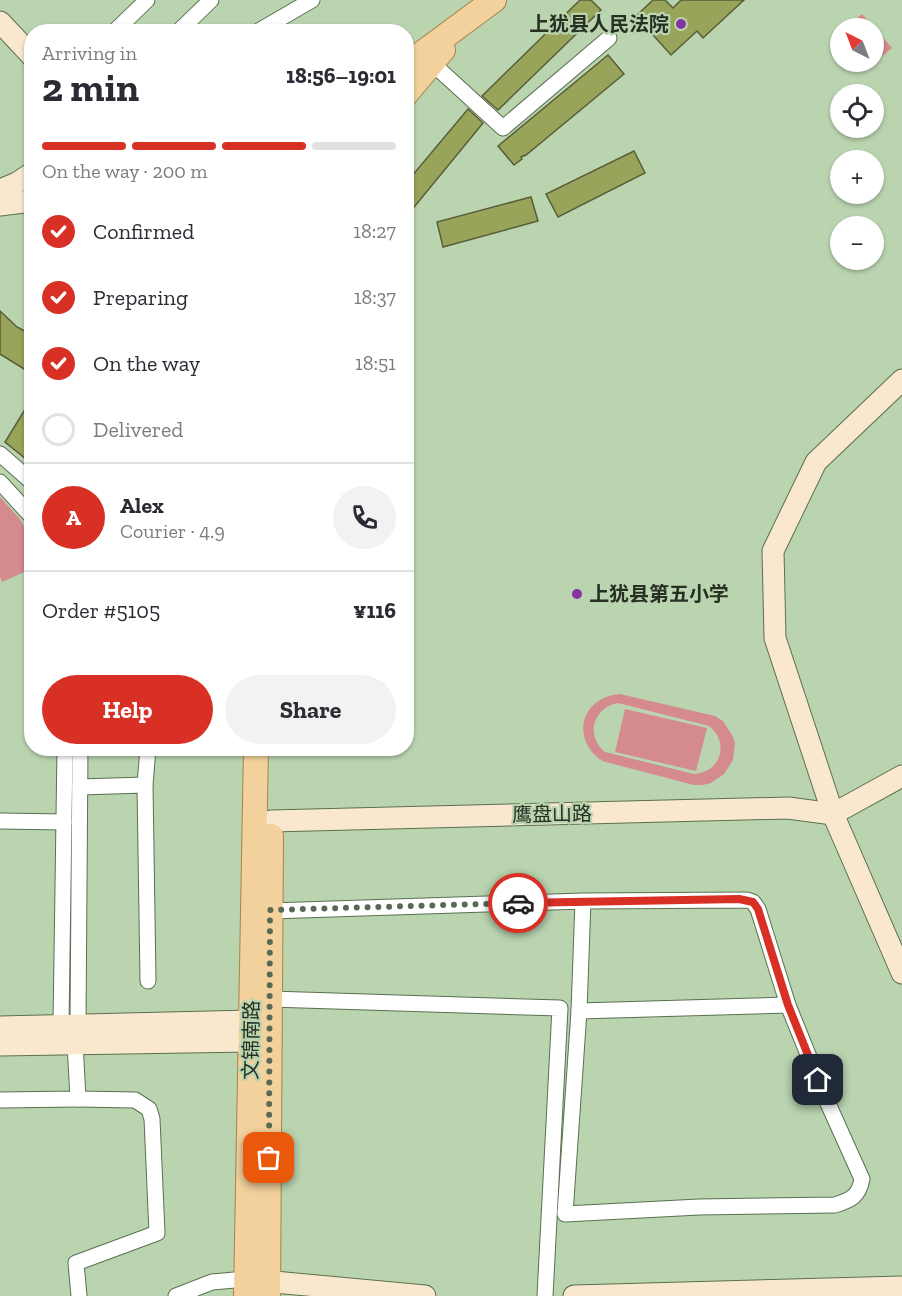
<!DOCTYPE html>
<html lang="en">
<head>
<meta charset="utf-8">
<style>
	body { margin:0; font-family:"Zilla Slab","Noto Sans SC",serif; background:#f2f2f3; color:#2b2b33; height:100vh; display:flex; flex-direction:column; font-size:22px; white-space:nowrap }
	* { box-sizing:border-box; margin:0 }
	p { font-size:20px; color:#7c7c81 }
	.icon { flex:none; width:33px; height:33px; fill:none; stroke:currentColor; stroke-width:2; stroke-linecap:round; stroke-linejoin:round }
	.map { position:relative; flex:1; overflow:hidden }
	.drawer { position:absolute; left:24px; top:24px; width:390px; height:732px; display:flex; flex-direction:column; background:#fff; border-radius:24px; box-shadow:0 2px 4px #0004 }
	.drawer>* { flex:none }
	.needle { width:39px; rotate:318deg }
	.fabs { position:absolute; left:830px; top:18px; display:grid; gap:12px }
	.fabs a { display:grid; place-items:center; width:54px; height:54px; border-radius:50%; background:#fff; box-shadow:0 2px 4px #0004; font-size:30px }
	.pin { position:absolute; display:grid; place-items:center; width:51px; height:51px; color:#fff; margin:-26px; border-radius:12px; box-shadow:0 3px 9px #0006 }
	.courier { position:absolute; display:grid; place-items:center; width:60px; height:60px; margin:-30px; border:4px solid #d93025; border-radius:50%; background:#fff; color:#222; box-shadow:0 2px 8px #0007 }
	.summary em { font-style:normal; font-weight:700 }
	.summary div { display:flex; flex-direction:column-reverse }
	.summary { display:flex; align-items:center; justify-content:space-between; height:102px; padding:0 18px }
	h1 { font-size:39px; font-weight:700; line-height:45px }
	.bar { display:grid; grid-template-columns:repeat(4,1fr); gap:9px 6px; align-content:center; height:72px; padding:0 18px }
	.bar i { height:8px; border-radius:4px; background:#e1e1e2 }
	.bar .active { background:#d93025 }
	.bar p { grid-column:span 4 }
	.line { display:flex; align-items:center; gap:15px; padding:0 18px; border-top:2px solid #e1e1e2 }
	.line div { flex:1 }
	.round { display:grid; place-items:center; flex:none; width:63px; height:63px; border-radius:32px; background:#f2f2f3 }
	ol { padding:0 18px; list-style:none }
	li { display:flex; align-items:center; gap:18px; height:66px }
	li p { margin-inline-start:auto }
	li .icon { padding:6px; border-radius:50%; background:#d93025; color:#fff; stroke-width:4 }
	li:last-child { color:#7c7c81 }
	li i { width:33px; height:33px; border:3px solid #e1e1e2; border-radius:50% }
	.button { display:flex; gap:12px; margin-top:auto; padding:12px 18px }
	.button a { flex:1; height:69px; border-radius:36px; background:#d93025; color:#fff; font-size:24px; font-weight:700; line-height:69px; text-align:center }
	.button a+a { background:#f2f2f3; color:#2b2b33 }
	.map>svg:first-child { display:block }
	.green { fill:#d58a8e; fill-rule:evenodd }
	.building { fill:#99a45b; stroke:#585e39; stroke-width:1.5 }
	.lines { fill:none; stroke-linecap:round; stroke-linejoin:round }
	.street-casing { stroke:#5a7050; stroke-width:17 }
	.secondary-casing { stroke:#5a7050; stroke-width:23 }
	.primary-casing { stroke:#a68447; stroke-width:26 }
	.street { stroke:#fff; stroke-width:15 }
	.secondary { stroke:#f9e8ce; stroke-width:21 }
	.primary { stroke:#f2d19d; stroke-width:24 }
	.done { stroke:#5a6954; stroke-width:6; stroke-dasharray:0 10.8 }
	.route { stroke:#d93025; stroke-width:8 }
	.poi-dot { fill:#8633a2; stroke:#bad4b0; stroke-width:2 }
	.labels { text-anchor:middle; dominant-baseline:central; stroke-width:4.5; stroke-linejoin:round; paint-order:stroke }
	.poi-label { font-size:20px; font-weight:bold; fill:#273022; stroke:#bad4b0; text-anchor:end }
	.street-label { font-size:20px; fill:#273022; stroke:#bad4b0 }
</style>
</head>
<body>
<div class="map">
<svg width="902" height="1296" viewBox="0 0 902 1296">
	<rect width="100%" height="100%" fill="#bad4b0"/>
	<g class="green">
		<polygon points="862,14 892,48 875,62 873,60 873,28 845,28"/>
		<polygon points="0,497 19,518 31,537 31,569 2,582 0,576"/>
		<path d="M620,694L715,716L723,721L732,735L735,743L733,760L724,774L711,783L703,785H694L602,761C570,739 581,697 620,694ZM618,703L709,726C730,743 721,772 694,774L605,752C585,735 593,708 618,703Z"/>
		<polygon points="625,709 707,728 696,771 615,752"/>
	</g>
	<g class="building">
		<polygon points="580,0 591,0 601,10 498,110 482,96"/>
		<polygon points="653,0 665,0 673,8 681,0 744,0 703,38 697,31 671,55 636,16"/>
		<polygon points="608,55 624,74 526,155 521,157 522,159 514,165 498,146"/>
		<polygon points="468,109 483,123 406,217 406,183"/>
		<polygon points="634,151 645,173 558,217 546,194"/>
		<polygon points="531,197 538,221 443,247 437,222"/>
		<polygon points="0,311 17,327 32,335 32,374 0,354"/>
		<polygon points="32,398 32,464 5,442"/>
	</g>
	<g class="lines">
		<defs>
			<g id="street">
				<polyline points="114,32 147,0"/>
				<polyline points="178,32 211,0"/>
				<polyline points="257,32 312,0"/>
				<polyline points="432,63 503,128 609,38"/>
				<polyline points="0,454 32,482"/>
				<polyline points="0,482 32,517"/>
				<polyline points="145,785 148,748"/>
				<polyline points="80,787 145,785 148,981"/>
				<polyline points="0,821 64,822"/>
				<path d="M270,911L583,901L747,900L753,902L758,909L788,1005L826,1099L862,1179C859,1196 851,1200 835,1205L699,1207L565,1214L579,1011L583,901"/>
				<polyline points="270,999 560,1008 545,1296"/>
				<polyline points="579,1011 788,1005"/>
				<polyline points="61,1025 65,748"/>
				<polyline points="78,1025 80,748"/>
				<polyline points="78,1099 135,1100 149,1109 152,1119 157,1233 76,1263 79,1296"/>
				<polyline points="0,1100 78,1099 75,1043"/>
				<polyline points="176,1296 212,1282 246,1279"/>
			</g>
			<g id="secondary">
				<polyline points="0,22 32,56"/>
				<polyline points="0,190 17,183 32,173"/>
				<polyline points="0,205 32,201"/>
				<polyline points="902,380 816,462 773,551 775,638 833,814 902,973"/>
				<polyline points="271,821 788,808 833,814 902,776"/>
				<polyline points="0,1027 251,1021"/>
				<polyline points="0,1045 250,1041"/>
				<polyline points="253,1280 425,1296"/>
				<polyline points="574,1296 902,1287"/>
			</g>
			<g id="primary">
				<polyline points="406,65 494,0"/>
				<polyline points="406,94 443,50"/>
				<polyline points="246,1296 256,748"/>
				<polyline points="268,1296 271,836"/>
			</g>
		</defs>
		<use href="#street" class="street-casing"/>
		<use href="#secondary" class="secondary-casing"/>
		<use href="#primary" class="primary-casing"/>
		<use href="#street" class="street"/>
		<use href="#secondary" class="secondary"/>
		<use href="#primary" class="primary"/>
	</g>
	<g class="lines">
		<polyline class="done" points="269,1158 270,910 518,903"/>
		<polyline class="route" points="518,903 739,899 753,902 758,909 788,1005 818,1080"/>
	</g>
	<g class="poi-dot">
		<circle cx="681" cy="24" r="6"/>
		<circle cx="577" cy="594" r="6"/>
	</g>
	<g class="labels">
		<g class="poi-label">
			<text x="669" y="24">上犹县人民法院</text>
			<text x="589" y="594" text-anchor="start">上犹县第五小学</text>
		</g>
		<g class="street-label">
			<text transform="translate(552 814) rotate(-1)">鹰盘山路</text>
			<text transform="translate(251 1040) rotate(-89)">文锦南路</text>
		</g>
	</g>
</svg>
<div class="fabs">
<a><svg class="needle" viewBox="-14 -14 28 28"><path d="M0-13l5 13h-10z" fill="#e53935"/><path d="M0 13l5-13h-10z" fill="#7c7c81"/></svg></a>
<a><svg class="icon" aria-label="locate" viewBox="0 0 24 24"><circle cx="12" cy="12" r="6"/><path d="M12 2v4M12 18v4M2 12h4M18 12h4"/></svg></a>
<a>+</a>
<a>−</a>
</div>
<div class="pin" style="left:269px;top:1158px;background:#ea580c"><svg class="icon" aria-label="bag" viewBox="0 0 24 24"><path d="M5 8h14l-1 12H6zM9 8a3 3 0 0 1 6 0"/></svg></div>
<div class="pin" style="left:818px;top:1080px;background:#1f2937"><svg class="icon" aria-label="home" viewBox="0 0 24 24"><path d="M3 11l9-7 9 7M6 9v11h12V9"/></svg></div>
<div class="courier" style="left:518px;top:903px"><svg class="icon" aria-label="car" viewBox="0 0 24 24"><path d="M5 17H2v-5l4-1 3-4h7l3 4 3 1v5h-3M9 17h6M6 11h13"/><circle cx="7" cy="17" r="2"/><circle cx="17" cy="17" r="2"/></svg></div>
<section class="drawer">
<div class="summary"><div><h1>2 min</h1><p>Arriving in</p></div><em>18:56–19:01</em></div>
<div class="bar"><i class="active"></i><i class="active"></i><i class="active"></i><i></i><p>On the way · 200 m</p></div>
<ol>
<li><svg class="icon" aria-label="check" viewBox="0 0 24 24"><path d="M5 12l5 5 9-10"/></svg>Confirmed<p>18:27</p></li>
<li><svg class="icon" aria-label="check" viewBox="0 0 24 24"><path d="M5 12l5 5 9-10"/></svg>Preparing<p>18:37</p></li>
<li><svg class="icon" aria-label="check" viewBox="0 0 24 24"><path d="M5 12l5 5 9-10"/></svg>On the way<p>18:51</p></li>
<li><i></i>Delivered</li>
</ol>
<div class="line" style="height:108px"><b class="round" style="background:#d93025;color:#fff">A</b><div><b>Alex</b><p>Courier · 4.9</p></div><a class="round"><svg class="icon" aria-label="phone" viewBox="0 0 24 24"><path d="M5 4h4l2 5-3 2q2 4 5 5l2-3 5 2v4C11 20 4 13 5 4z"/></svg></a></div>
<div class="line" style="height:78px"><div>Order #5105</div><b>¥116</b></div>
<div class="button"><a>Help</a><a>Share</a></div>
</section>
</div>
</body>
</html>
